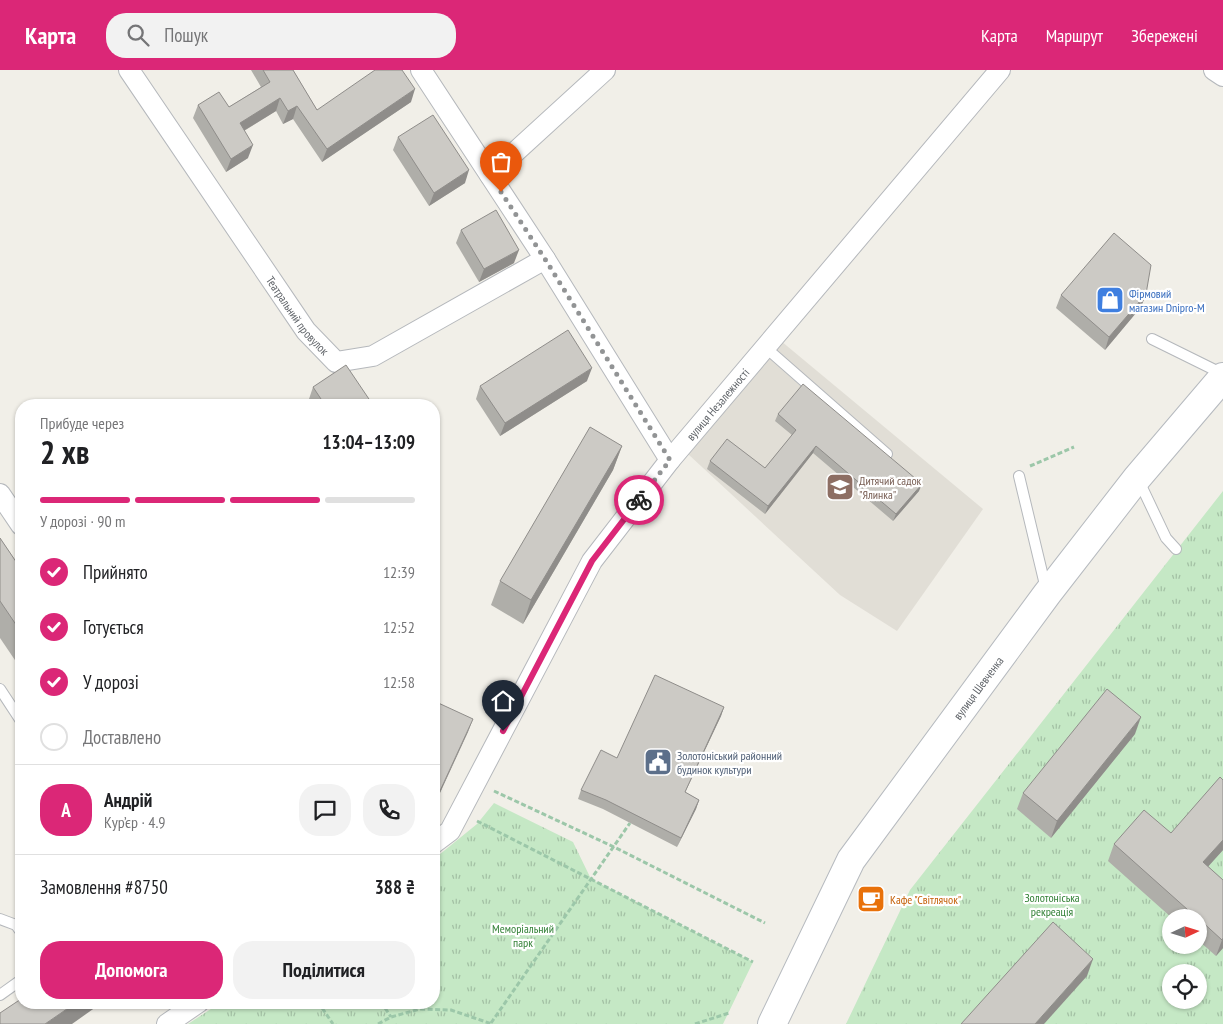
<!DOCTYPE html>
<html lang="uk">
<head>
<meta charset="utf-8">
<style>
	body { margin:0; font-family:"PT Sans Narrow",sans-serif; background:#f2f2f2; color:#202124; height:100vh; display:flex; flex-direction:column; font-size:19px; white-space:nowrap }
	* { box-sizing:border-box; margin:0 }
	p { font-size:16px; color:#757577 }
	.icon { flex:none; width:28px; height:28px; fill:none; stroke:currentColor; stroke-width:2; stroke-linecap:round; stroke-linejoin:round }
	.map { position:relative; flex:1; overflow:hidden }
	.drawer { position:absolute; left:15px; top:329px; width:425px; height:610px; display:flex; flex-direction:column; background:#fff; border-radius:20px; box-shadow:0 1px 4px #0004 }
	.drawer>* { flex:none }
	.needle { width:32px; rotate:86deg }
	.fabs { position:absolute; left:1162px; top:839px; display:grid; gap:10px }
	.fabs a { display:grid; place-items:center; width:45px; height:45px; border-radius:50%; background:#fff; box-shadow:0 1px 4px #0004; font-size:25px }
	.pin { position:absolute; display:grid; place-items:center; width:42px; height:42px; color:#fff; margin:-51px -21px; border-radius:50% 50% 50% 0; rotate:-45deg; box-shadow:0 0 5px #0007 }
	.pin .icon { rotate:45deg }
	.courier { position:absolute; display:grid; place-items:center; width:50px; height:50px; margin:-25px; border:4px solid #db2777; border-radius:50%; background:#fff; color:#222; box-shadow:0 1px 6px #0007 }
	.head em { font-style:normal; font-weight:800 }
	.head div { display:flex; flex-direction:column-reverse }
	.head { display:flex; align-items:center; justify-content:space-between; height:85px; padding:0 25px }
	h1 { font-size:32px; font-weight:800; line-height:38px }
	.bar { display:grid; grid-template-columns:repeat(4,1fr); gap:8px 5px; align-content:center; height:60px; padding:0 25px }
	.bar i { height:6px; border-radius:4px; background:#e0e0e0 }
	.bar .on { background:#db2777 }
	.bar p { grid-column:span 4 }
	.line { display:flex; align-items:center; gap:12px; padding:0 25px; border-top:1px solid #e0e0e0 }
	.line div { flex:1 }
	.round { display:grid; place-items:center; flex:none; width:52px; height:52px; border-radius:20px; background:#f2f2f2 }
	ol { padding:0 25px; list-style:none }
	li { display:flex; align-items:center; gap:15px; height:55px }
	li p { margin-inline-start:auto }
	li .icon { padding:5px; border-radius:50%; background:#db2777; color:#fff; stroke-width:4 }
	li:last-child { color:#757577 }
	li i { width:28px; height:28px; border:2px solid #e0e0e0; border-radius:50% }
	.action { display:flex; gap:10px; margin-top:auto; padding:10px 25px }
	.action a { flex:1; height:58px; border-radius:20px; background:#db2777; color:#fff; font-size:20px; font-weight:800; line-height:58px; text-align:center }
	.action a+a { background:#f2f2f2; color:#202124 }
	header { display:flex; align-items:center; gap:30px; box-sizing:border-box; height:70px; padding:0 25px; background:#db2777; color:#fff }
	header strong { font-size:24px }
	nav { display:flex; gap:28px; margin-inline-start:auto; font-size:18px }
	.search { width:350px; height:45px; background:#f2f2f2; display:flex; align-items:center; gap:12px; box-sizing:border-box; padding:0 18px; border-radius:20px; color:#757577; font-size:19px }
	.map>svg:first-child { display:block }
	.education { fill:#e1ded6 }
	.park { fill:url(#park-tufts); fill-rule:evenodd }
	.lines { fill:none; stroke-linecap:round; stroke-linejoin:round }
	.lane-casing { stroke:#b5b8bc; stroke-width:12 }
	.street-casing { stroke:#b5b8bc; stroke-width:22 }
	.secondary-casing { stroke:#b6babf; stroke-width:30 }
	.path { stroke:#9cc7a9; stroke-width:3; stroke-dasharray:5 2.5; stroke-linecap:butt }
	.lane { stroke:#fff; stroke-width:10 }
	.street { stroke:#fff; stroke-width:20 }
	.secondary { stroke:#fff; stroke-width:28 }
	.wall { fill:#afaea9 }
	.shaded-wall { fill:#8f8d8a }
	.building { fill:#cccac5; stroke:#8f8d8a }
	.done { stroke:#929495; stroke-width:5; stroke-dasharray:0 9 }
	.route { stroke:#db2777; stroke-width:6 }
	.labels { text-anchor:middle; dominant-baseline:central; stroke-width:4.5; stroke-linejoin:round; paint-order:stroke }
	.shop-label { font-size:12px; fill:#366cbe; stroke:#fff; text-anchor:start }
	.street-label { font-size:12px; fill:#5f6368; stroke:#fff }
	.education-label { font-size:12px; fill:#785e54; stroke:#fff; text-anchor:start }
	.service-label { font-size:12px; fill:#4e5e75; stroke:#fff; text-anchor:start }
	.park-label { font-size:12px; fill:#348238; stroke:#fff }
	.food-label { font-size:12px; fill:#c56008; stroke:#fff; text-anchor:start }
</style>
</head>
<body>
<header>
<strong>Карта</strong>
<div class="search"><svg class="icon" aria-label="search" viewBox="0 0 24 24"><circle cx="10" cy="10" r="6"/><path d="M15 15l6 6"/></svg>Пошук</div>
<nav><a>Карта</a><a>Маршрут</a><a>Збережені</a></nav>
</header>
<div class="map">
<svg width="1223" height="954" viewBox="0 0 1223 954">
	<defs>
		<pattern id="park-tufts" width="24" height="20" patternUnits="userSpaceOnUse" patternTransform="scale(1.25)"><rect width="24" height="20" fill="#c5e8c5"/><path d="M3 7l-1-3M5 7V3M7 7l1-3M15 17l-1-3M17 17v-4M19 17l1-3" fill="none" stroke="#a3c0a4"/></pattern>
	</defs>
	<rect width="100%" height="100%" fill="#f1efe8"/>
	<polygon class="education" points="781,271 983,439 897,561 840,525 688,384"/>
	<g class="park">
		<path d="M1223,421V954H846L910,820ZM1171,848H1199V875H1171ZM1171,902H1199V930H1171Z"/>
		<polygon points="494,733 573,772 591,809 753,892 723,954 188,954 220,933 434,932 434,789 477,754"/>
	</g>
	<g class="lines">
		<defs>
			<g id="lane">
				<polyline points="1152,269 1223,304"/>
				<polyline points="765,277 887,384"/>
				<polyline points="1019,406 1046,519"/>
				<polyline points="1139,411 1166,468 1176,479"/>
				<polyline points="0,619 21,651"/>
				<polyline points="0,849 16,855 21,862"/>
				<polyline points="0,925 21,910"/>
			</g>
			<g id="street">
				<path id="s1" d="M129,0L306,261L336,292L373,286L545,189"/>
				<polyline points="421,0 545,189 670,390"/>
				<polyline points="1214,0 1223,6"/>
				<polyline points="490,105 605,0"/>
				<polyline points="0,424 21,455"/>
				<path id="s2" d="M434,773L450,761L592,491L670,390L1000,0"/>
				<polyline points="167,954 199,932"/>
			</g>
			<g id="secondary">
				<path id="s3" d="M772,954L851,790L1047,524L1137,408L1223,307"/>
			</g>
		</defs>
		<use href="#lane" class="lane-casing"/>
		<use href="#street" class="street-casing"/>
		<use href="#secondary" class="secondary-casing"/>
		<g class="path">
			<polyline points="1030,396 1074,377"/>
			<polyline points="494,721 614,777 765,853"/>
			<polyline points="477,751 753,892"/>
			<polyline points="318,932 333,954"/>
			<polyline points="381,932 391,947"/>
			<polyline points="491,953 630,753"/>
			<polyline points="378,954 391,947 420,939 451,940 492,954"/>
			<polyline points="695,954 729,943"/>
		</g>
		<use href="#lane" class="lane"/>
		<use href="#street" class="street"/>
		<use href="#secondary" class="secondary"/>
	</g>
	<g class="wall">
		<polygon points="251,0 293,0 317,40 411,32 322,92 293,49 283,54 276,41 244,61 248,88 226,102 193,48 198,35 229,37 261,17"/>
		<polygon points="398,67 465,113 429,136 393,80"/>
		<polygon points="461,160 514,193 479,212 456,173"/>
		<polygon points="1146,224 1141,237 1105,280 1056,238 1061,225"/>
		<polygon points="587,311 500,366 476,329 480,316"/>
		<polygon points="313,317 373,335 307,335"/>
		<polygon points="778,344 919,421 893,451 813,383 765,444 707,399 710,391 765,398 792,365 775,351"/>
		<polygon points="622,376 613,400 523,554 491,535 500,511"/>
		<polygon points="0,468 21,499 21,599 0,568"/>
		<polygon points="724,637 721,646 685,722 699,730 696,739 677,777 603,739 578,729 581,720 617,688"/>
		<polygon points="1135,664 1051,768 1017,739 1023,723"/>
		<polygon points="1223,710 1223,780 1208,796 1223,810 1223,878 1216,886 1199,871 1199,848 1172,848 1108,791 1114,774 1171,763"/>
	</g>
	<g class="shaded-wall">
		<polygon points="415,19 411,32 322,92 327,79"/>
		<polygon points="280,28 276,41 235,66 240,53"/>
		<polygon points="297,36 293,49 283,54 288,41"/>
		<polygon points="253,75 248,88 226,102 231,89"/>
		<polygon points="469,100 465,113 429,136 434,123"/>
		<polygon points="519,180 514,193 479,212 484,199"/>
		<polygon points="1146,224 1141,237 1105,280 1109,267"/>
		<polygon points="592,298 587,311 500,366 505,353"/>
		<polygon points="622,376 613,400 523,554 531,530"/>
		<polygon points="816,376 813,383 765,444 768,436"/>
		<polygon points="922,414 919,421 893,451 896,444"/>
		<polygon points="724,637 721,646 681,731 685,722"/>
		<polygon points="1141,647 1135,664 1051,768 1057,751"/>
		<polygon points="473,649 468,662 434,736 434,734"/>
		<polygon points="699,730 696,739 677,777 681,768"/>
		<polygon points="1223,770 1223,780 1197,809 1203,792"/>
		<polygon points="1223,868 1223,878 1216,886 1222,870"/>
		<polygon points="1093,889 1087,906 1044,954 1035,954"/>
		<polygon points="77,932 103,932 72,954 45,954"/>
	</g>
	<g class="building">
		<polygon points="263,0 293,0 317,40 375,0 402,0 415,19 327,79 297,36 288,41 280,28 240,53 253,75 231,89 198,35 219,22 229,37 270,12"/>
		<polygon points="433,45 469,100 434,123 398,67"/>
		<polygon points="496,140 519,180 484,199 461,160"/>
		<polygon points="1114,163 1151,195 1146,224 1109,267 1061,225"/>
		<polygon points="568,260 592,298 505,353 480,316"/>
		<polygon points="346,295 373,335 325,335 313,317"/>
		<polygon points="803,314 922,414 896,444 816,376 768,436 710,391 727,369 765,398 796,360 778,344"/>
		<polygon points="590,357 622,376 531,530 500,511"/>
		<polygon points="0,468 21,499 21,562 0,531"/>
		<polygon points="655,605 724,637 685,722 699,730 681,768 606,730 581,720 601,680 617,688"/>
		<polygon points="1107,619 1141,647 1057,751 1023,723"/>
		<polygon points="434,631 473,649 434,734"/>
		<polygon points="1220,707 1223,710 1223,770 1203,792 1223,810 1223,868 1222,870 1199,849 1199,848 1197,848 1114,774 1144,740 1171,763"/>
		<polygon points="1053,852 1093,889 1035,954 961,954"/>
		<polygon points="21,929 21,932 77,932 45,954 0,954 0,943"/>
	</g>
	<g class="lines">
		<polyline class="done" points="501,122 545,189 670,390 639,430"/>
		<polyline class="route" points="503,661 592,491 639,430"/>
	</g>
	<defs>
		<symbol id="shop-square" viewBox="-11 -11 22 22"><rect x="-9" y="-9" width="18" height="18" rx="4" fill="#3f7fe0" stroke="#fff"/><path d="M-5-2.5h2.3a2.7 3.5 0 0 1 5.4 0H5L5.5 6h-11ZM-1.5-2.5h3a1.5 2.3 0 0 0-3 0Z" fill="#fff"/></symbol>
		<symbol id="school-square" viewBox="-11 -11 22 22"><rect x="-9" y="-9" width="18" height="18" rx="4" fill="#8d6e63" stroke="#fff"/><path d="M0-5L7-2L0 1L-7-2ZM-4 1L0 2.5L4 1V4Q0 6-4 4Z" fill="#fff"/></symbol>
		<symbol id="civic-square" viewBox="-11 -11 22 22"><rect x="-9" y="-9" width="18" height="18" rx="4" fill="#5c6f8a" stroke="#fff"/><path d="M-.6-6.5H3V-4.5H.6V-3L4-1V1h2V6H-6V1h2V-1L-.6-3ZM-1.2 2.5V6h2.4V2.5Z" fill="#fff"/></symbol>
		<symbol id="cafe-square" viewBox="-11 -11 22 22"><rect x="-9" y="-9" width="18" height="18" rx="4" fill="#e8710a" stroke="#fff"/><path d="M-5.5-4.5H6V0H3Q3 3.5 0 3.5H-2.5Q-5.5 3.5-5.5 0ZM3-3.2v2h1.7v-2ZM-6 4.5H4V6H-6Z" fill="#fff"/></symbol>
	</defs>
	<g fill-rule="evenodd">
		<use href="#shop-square" x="1094" y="214" width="32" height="32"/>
		<use href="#school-square" x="824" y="401" width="32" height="32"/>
		<use href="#civic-square" x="642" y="676" width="32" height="32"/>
		<use href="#cafe-square" x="855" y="813" width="32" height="32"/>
	</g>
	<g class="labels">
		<g class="shop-label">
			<text x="1129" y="223">Фірмовий<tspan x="1129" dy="14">магазин Dnipro-M</tspan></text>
		</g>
		<g class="street-label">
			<text stroke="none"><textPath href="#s1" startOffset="298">Театральний провулок</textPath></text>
			<text stroke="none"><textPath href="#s2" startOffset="526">вулиця Незалежності</textPath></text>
			<text stroke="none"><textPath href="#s3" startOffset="396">вулиця Шевченка</textPath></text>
		</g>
		<g class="education-label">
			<text x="859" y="410">Дитячий садок<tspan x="859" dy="14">"Ялинка"</tspan></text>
		</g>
		<g class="service-label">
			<text x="677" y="685">Золотоніський районний<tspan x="677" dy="14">будинок культури</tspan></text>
		</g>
		<g class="park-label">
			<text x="1052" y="827">Золотоніська<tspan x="1052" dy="14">рекреація</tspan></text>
			<text x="523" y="858">Меморіальний<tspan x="523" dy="14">парк</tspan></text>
		</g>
		<g class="food-label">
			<text x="890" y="829">Кафе "Світлячок"</text>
		</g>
	</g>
</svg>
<div class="fabs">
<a><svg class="needle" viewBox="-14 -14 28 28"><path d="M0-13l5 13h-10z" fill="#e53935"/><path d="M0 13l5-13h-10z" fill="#757577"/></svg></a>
<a><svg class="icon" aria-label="locate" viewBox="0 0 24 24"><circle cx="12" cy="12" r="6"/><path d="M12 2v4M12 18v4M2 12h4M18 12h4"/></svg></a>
</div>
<div class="pin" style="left:501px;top:122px;background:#ea580c"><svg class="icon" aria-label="bag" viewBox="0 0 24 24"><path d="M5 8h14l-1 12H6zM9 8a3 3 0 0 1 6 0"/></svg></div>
<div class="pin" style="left:503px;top:661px;background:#1f2937"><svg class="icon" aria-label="home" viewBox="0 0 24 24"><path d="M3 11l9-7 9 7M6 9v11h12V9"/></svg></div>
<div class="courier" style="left:639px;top:430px"><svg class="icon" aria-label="bike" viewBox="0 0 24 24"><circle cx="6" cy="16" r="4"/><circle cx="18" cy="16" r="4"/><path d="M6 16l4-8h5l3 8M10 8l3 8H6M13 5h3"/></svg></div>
<section class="drawer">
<div class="head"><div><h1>2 хв</h1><p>Прибуде через</p></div><em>13:04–13:09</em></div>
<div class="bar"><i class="on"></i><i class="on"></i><i class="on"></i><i></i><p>У дорозі · 90 m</p></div>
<ol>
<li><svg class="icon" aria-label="check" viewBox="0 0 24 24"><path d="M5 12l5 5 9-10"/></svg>Прийнято<p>12:39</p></li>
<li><svg class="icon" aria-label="check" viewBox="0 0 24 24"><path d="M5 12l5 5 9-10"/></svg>Готується<p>12:52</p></li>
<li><svg class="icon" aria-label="check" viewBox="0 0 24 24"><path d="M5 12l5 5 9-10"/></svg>У дорозі<p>12:58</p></li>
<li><i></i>Доставлено</li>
</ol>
<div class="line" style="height:90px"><b class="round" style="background:#db2777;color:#fff">А</b><div><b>Андрій</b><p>Кур’єр · 4.9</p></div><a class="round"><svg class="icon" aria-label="chat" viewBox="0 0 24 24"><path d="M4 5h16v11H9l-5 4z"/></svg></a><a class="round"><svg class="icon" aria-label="phone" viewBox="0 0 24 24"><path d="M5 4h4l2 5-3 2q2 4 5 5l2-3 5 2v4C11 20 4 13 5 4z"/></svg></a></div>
<div class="line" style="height:65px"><div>Замовлення #8750</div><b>388 ₴</b></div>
<div class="action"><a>Допомога</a><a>Поділитися</a></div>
</section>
</div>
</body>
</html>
